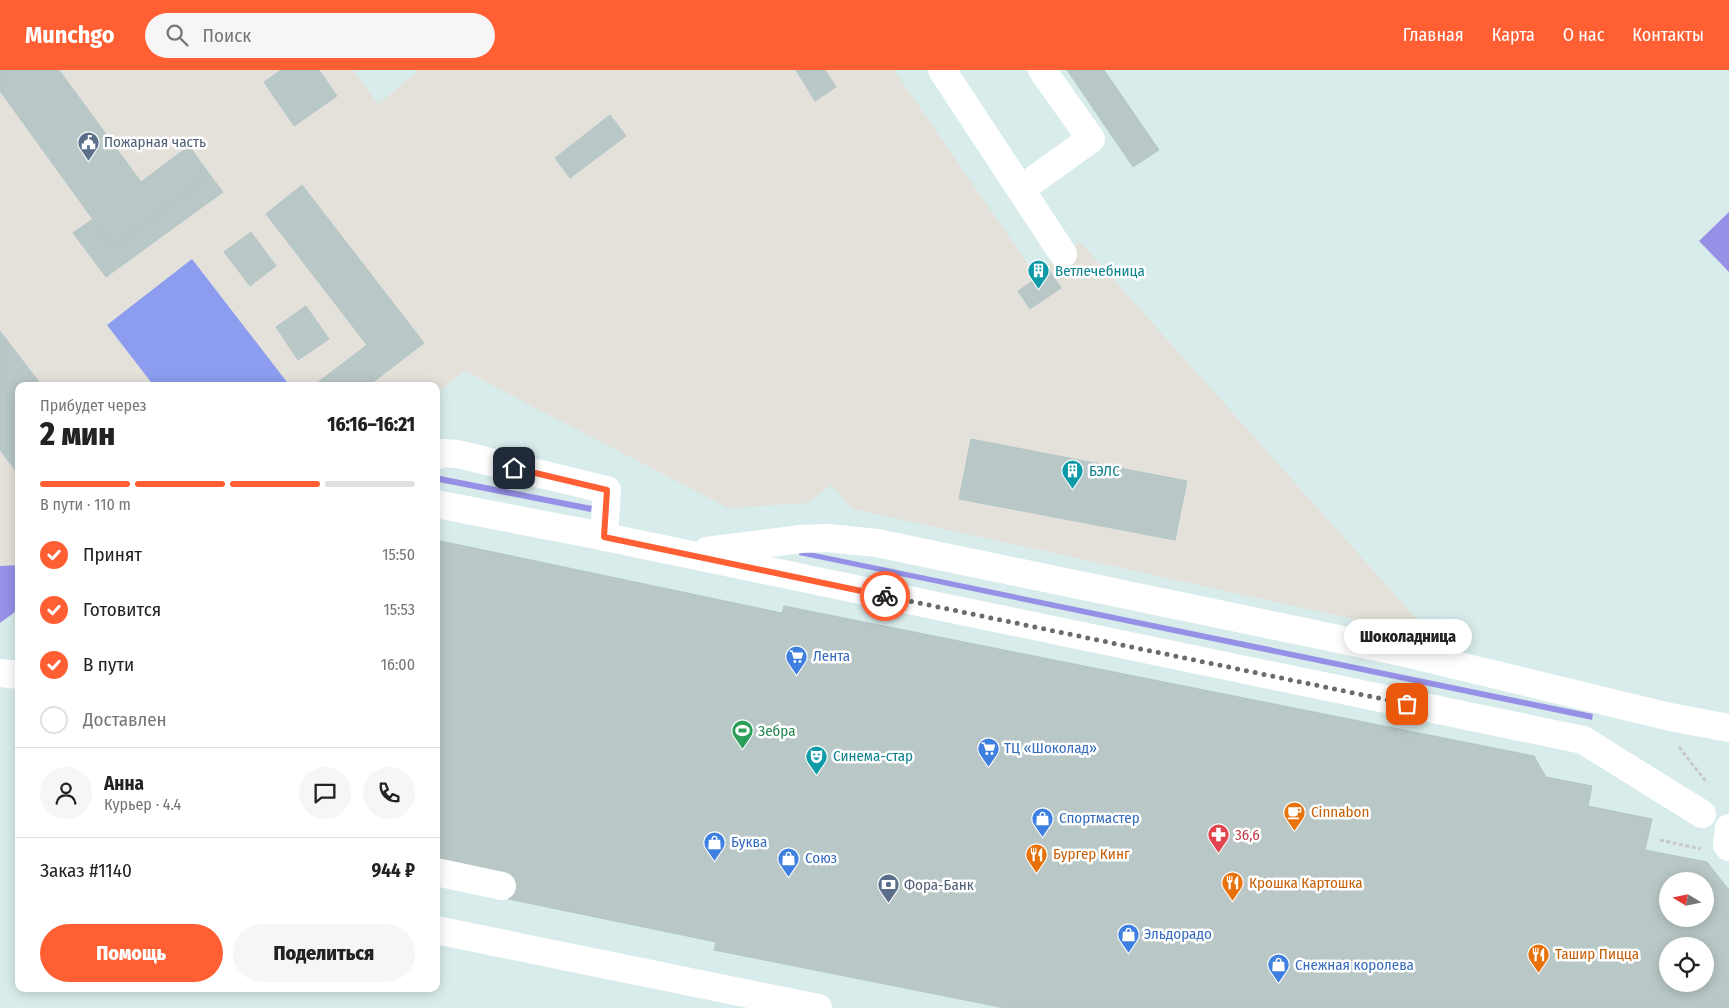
<!DOCTYPE html>
<html lang="ru">
<head>
<meta charset="utf-8">
<style>
	body { margin:0; font-family:"Fira Sans Condensed",sans-serif; background:#f6f6f6; color:#222; height:100vh; display:flex; flex-direction:column; font-size:19px; white-space:nowrap }
	* { box-sizing:border-box; margin:0 }
	p { font-size:16px; color:#767676 }
	.icon { flex:none; width:28px; height:28px; fill:none; stroke:currentColor; stroke-width:2; stroke-linecap:round; stroke-linejoin:round }
	.map { position:relative; flex:1; overflow:hidden }
	.details { position:absolute; left:15px; top:312px; width:425px; height:610px; display:flex; flex-direction:column; background:#fff; border-radius:10px; box-shadow:0 2px 12px #0003 }
	.details>* { flex:none }
	.needle { width:32px; rotate:280deg }
	.controls { position:absolute; left:1659px; top:802px; display:grid; gap:10px }
	.controls a { display:grid; place-items:center; width:55px; height:55px; border-radius:50%; background:#fff; box-shadow:0 2px 12px #0003; font-size:25px }
	.pin { position:absolute; display:grid; place-items:center; width:42px; height:42px; color:#fff; margin:-21px; border-radius:10px; box-shadow:0 2px 8px #0006 }
	.courier { position:absolute; display:grid; place-items:center; width:50px; height:50px; margin:-25px; border:4px solid #ff5f33; border-radius:50%; background:#fff; color:#222; box-shadow:0 1px 6px #0007 }
	.bubble { position:absolute; height:35px; border-radius:18px; background:#fff; box-shadow:0 2px 12px #0003; font-size:16px; font-weight:800; line-height:35px; text-align:center }
	.overview em { font-style:normal; font-weight:800 }
	.overview div { display:flex; flex-direction:column-reverse }
	.overview { display:flex; align-items:center; justify-content:space-between; height:85px; padding:0 25px }
	h1 { font-size:32px; font-weight:800; line-height:38px }
	.bar { display:grid; grid-template-columns:repeat(4,1fr); gap:8px 5px; align-content:center; height:60px; padding:0 25px }
	.bar i { height:6px; border-radius:4px; background:#e0e0e0 }
	.bar .current { background:#ff5f33 }
	.bar p { grid-column:span 4 }
	.line { display:flex; align-items:center; gap:12px; padding:0 25px; border-top:1px solid #e0e0e0 }
	.line div { flex:1 }
	.round { display:grid; place-items:center; flex:none; width:52px; height:52px; border-radius:26px; background:#f6f6f6 }
	ol { padding:0 25px; list-style:none }
	li { display:flex; align-items:center; gap:15px; height:55px }
	li p { margin-inline-start:auto }
	li .icon { padding:5px; border-radius:50%; background:#ff5f33; color:#fff; stroke-width:4 }
	li:last-child { color:#767676 }
	li i { width:28px; height:28px; border:2px solid #e0e0e0; border-radius:50% }
	.cta { display:flex; gap:10px; margin-top:auto; padding:10px 25px }
	.cta a { flex:1; height:58px; border-radius:30px; background:#ff5f33; color:#fff; font-size:20px; font-weight:800; line-height:58px; text-align:center }
	.cta a+a { background:#f6f6f6; color:#222 }
	header { display:flex; align-items:center; gap:30px; box-sizing:border-box; height:70px; padding:0 25px; background:#ff5f33; color:#fff }
	header strong { font-size:24px }
	nav { display:flex; gap:28px; margin-inline-start:auto; font-size:18px }
	.search { width:350px; height:45px; background:#f6f6f6; display:flex; align-items:center; gap:12px; box-sizing:border-box; padding:0 18px; border-radius:28px; color:#767676; font-size:19px }
	.map>svg:first-child { display:block }
	.industrial { fill:#e4e1da }
	.green { fill:#9691e7 }
	.pitch { fill:#8c9def }
	.building { fill:#b9c7c7; stroke:#b3c6c7; fill-rule:evenodd }
	.lines { fill:none; stroke-linecap:round; stroke-linejoin:round }
	.path { stroke:#c7c7c7; stroke-width:3; stroke-dasharray:4 2.5; stroke-linecap:butt }
	.minor { stroke:#fff; stroke-width:28 }
	.done { stroke:#676d6d; stroke-width:5; stroke-dasharray:0 9 }
	.route { stroke:#ff5f33; stroke-width:6 }
	.labels { text-anchor:middle; dominant-baseline:central; stroke-width:5; stroke-linejoin:round; paint-order:stroke }
	.service-label { font-size:15px; fill:#4e5e75; stroke:#fff; text-anchor:start }
	.culture-label { font-size:15px; fill:#0d838f; stroke:#fff; text-anchor:start }
	.shop-label { font-size:15px; fill:#366cbe; stroke:#fff; text-anchor:start }
	.leisure-label { font-size:15px; fill:#27864d; stroke:#fff; text-anchor:start }
	.food-label { font-size:15px; fill:#c56008; stroke:#fff; text-anchor:start }
	.health-label { font-size:15px; fill:#be3a42; stroke:#fff; text-anchor:start }
</style>
</head>
<body>
<header>
<strong>Munchgo</strong>
<div class="search"><svg class="icon" aria-label="search" viewBox="0 0 24 24"><circle cx="10" cy="10" r="6"/><path d="M15 15l6 6"/></svg>Поиск</div>
<nav><a>Главная</a><a>Карта</a><a>О нас</a><a>Контакты</a></nav>
</header>
<div class="map">
<svg width="1729" height="938" viewBox="0 0 1729 938">
	<rect width="100%" height="100%" fill="#d9ecec"/>
	<polygon class="industrial" points="0,0 353,0 378,34 419,0 894,0 1034,203 1019,215 1080,172 1423,556 1394,558 853,439 831,415 807,433 728,438 465,301 436,323 436,316 19,316 19,495 0,496"/>
	<g class="green">
		<polygon points="1729,142 1729,202 1699,171"/>
		<polygon points="440,406 592,436 591,442 439,412"/>
		<polygon points="800,480 1593,644 1592,650 799,485"/>
		<polygon points="19,495 19,539 0,553 0,496"/>
	</g>
	<polygon class="pitch" points="192,189 290,316 154,316 107,255"/>
	<g class="building">
		<polygon points="0,0 59,0 141,112 189,76 210,105 113,177 0,21"/>
		<polygon points="281,0 319,0 337,26 294,56 264,12"/>
		<polygon points="796,0 825,0 836,17 815,31"/>
		<polygon points="1067,0 1104,0 1159,80 1133,97"/>
		<polygon points="610,45 626,66 570,108 555,88"/>
		<polygon points="210,105 223,122 106,207 73,163 93,149 113,177"/>
		<polygon points="302,115 424,273 368,316 320,316 317,313 367,275 266,144"/>
		<polygon points="251,162 276,196 250,216 224,182"/>
		<polygon points="1049,200 1061,218 1030,239 1018,221"/>
		<polygon points="306,236 329,269 298,290 276,257"/>
		<polygon points="0,261 42,316 19,316 19,405 0,380"/>
		<polygon points="971,369 1187,411 1175,470 959,429"/>
		<path d="M436,470L782,543L784,536L1534,686L1546,707L1592,716L1588,736L1652,749L1645,780L1707,792L1729,820V938H1005L714,880L716,872L436,814ZM1668,811H1705V849H1668ZM1668,876H1705V914H1668Z"/>
	</g>
	<g class="lines">
		<g class="path">
			<polyline points="1679,677 1707,713"/>
			<polyline points="1660,770 1701,779"/>
		</g>
		<g class="minor">
			<polyline points="942,0 1063,184"/>
			<polyline points="1021,119 1091,69 1042,0"/>
			<polyline points="436,386 442,383 457,384 607,420 604,467"/>
			<polyline points="436,434 586,463 1583,670 1702,744"/>
			<polyline points="707,481 801,469 827,468 877,473 1401,582 1670,647 1729,658"/>
			<polyline points="0,603 19,605"/>
			<polyline points="1729,758 1727,775 1729,777"/>
			<polyline points="436,802 502,816"/>
			<polyline points="436,860 818,938"/>
		</g>
	</g>
	<g class="lines">
		<polyline class="done" points="885,526 1407,634"/>
		<polyline class="route" points="514,398 607,420 604,467 885,526"/>
	</g>
	<defs>
		<symbol id="civic-pin" viewBox="-11 -11 22 30"><path d="M0 17L-7.5 6A9.5 9.5 0 1 1 7.5 6Z" fill="#5c6f8a" stroke="#fff"/><path d="M-.6-6.5H3V-4.5H.6V-3L4-1V1h2V6H-6V1h2V-1L-.6-3ZM-1.2 2.5V6h2.4V2.5Z" fill="#fff"/></symbol>
		<symbol id="building-pin" viewBox="-11 -11 22 30"><path d="M0 17L-7.5 6A9.5 9.5 0 1 1 7.5 6Z" fill="#0f9aa8" stroke="#fff"/><path d="M-4-6H4V6H1V3H-1V6H-4ZM-2.5-4.3h1.7v1.8h-1.7ZM.8-4.3h1.7v1.8H.8ZM-2.5-1h1.7V.8h-1.7ZM.8-1h1.7V.8H.8Z" fill="#fff"/></symbol>
		<symbol id="supermarket-pin" viewBox="-11 -11 22 30"><path d="M0 17L-7.5 6A9.5 9.5 0 1 1 7.5 6Z" fill="#3f7fe0" stroke="#fff"/><path d="M-6-5.5h2.5l.6 2H6L4.5 2H-2.5L-4.4-4H-6ZM-1.5 3.2a1.3 1.3 0 1 0 .1 0ZM3 3.2a1.3 1.3 0 1 0 .1 0Z" fill="#fff"/></symbol>
		<symbol id="stadium-pin" viewBox="-11 -11 22 30"><path d="M0 17L-7.5 6A9.5 9.5 0 1 1 7.5 6Z" fill="#2e9e5b" stroke="#fff"/><path d="M0-5a6.5 5 0 1 0 0 10a6.5 5 0 1 0 0-10ZM-3.5-1.8h7v3.6h-7Z" fill="#fff"/></symbol>
		<symbol id="theatre-pin" viewBox="-11 -11 22 30"><path d="M0 17L-7.5 6A9.5 9.5 0 1 1 7.5 6Z" fill="#0f9aa8" stroke="#fff"/><path d="M-5-5.5Q0-4 5-5.5V0Q5 5 0 6Q-5 5-5 0ZM-3.3-2.5H-1v1.5H-3.3ZM1-2.5H3.3v1.5H1ZM-2.8 1Q0 5.5 2.8 1Z" fill="#fff"/></symbol>
		<symbol id="cafe-pin" viewBox="-11 -11 22 30"><path d="M0 17L-7.5 6A9.5 9.5 0 1 1 7.5 6Z" fill="#e8710a" stroke="#fff"/><path d="M-5.5-4.5H6V0H3Q3 3.5 0 3.5H-2.5Q-5.5 3.5-5.5 0ZM3-3.2v2h1.7v-2ZM-6 4.5H4V6H-6Z" fill="#fff"/></symbol>
		<symbol id="shop-pin" viewBox="-11 -11 22 30"><path d="M0 17L-7.5 6A9.5 9.5 0 1 1 7.5 6Z" fill="#3f7fe0" stroke="#fff"/><path d="M-5-2.5h2.3a2.7 3.5 0 0 1 5.4 0H5L5.5 6h-11ZM-1.5-2.5h3a1.5 2.3 0 0 0-3 0Z" fill="#fff"/></symbol>
		<symbol id="pharmacy-pin" viewBox="-11 -11 22 30"><path d="M0 17L-7.5 6A9.5 9.5 0 1 1 7.5 6Z" fill="#e0444e" stroke="#fff"/><path d="M-2-6h4v4h4v4h-4v4h-4v-4h-4v-4h4Z" fill="#fff"/></symbol>
		<symbol id="restaurant-pin" viewBox="-11 -11 22 30"><path d="M0 17L-7.5 6A9.5 9.5 0 1 1 7.5 6Z" fill="#e8710a" stroke="#fff"/><path d="M-5-6h1v4h1v-4h1v4h1v-4h1v5L-1.5 .5V6h-2V.5L-5-1ZM5-6V6H3V1.5H1.5Q1.5-4 5-6Z" fill="#fff"/></symbol>
		<symbol id="bank-pin" viewBox="-11 -11 22 30"><path d="M0 17L-7.5 6A9.5 9.5 0 1 1 7.5 6Z" fill="#5c6f8a" stroke="#fff"/><path d="M-6-4H6V4H-6ZM0-2.3a2.3 2.3 0 1 0 0 4.6a2.3 2.3 0 1 0 0-4.6Z" fill="#fff"/></symbol>
	</defs>
	<g fill-rule="evenodd">
		<use href="#civic-pin" x="76" y="60" width="25" height="34"/>
		<use href="#building-pin" x="1026" y="188" width="25" height="34"/>
		<use href="#building-pin" x="1060" y="388" width="25" height="34"/>
		<use href="#supermarket-pin" x="784" y="574" width="25" height="34"/>
		<use href="#stadium-pin" x="730" y="648" width="25" height="34"/>
		<use href="#supermarket-pin" x="976" y="666" width="25" height="34"/>
		<use href="#theatre-pin" x="804" y="674" width="25" height="34"/>
		<use href="#cafe-pin" x="1282" y="730" width="25" height="34"/>
		<use href="#shop-pin" x="1030" y="736" width="25" height="34"/>
		<use href="#pharmacy-pin" x="1206" y="752" width="25" height="34"/>
		<use href="#shop-pin" x="702" y="760" width="25" height="34"/>
		<use href="#restaurant-pin" x="1024" y="772" width="25" height="34"/>
		<use href="#shop-pin" x="776" y="776" width="25" height="34"/>
		<use href="#restaurant-pin" x="1220" y="800" width="25" height="34"/>
		<use href="#bank-pin" x="876" y="802" width="25" height="34"/>
		<use href="#shop-pin" x="1116" y="852" width="25" height="34"/>
		<use href="#restaurant-pin" x="1526" y="872" width="25" height="34"/>
		<use href="#shop-pin" x="1266" y="882" width="25" height="34"/>
	</g>
	<g class="labels">
		<g class="service-label">
			<text x="104" y="72">Пожарная часть</text>
			<text x="904" y="815">Фора-Банк</text>
		</g>
		<g class="culture-label">
			<text x="1055" y="201">Ветлечебница</text>
			<text x="1089" y="401">БЭЛС</text>
			<text x="833" y="686">Синема-стар</text>
		</g>
		<g class="shop-label">
			<text x="813" y="586">Лента</text>
			<text x="1004" y="678">ТЦ «Шоколад»</text>
			<text x="1059" y="748">Спортмастер</text>
			<text x="731" y="772">Буква</text>
			<text x="805" y="788">Союз</text>
			<text x="1144" y="864">Эльдорадо</text>
			<text x="1295" y="895">Снежная королева</text>
		</g>
		<g class="leisure-label">
			<text x="758" y="661">Зебра</text>
		</g>
		<g class="food-label">
			<text x="1311" y="742">Cinnabon</text>
			<text x="1053" y="784">Бургер Кинг</text>
			<text x="1249" y="813">Крошка Картошка</text>
			<text x="1555" y="884">Ташир Пицца</text>
		</g>
		<g class="health-label">
			<text x="1235" y="765">36,6</text>
		</g>
	</g>
</svg>
<div class="controls">
<a><svg class="needle" viewBox="-14 -14 28 28"><path d="M0-13l5 13h-10z" fill="#e53935"/><path d="M0 13l5-13h-10z" fill="#767676"/></svg></a>
<a><svg class="icon" aria-label="locate" viewBox="0 0 24 24"><circle cx="12" cy="12" r="6"/><path d="M12 2v4M12 18v4M2 12h4M18 12h4"/></svg></a>
</div>
<div class="pin" style="left:1407px;top:634px;background:#ea580c"><svg class="icon" aria-label="bag" viewBox="0 0 24 24"><path d="M5 8h14l-1 12H6zM9 8a3 3 0 0 1 6 0"/></svg></div>
<div class="pin" style="left:514px;top:398px;background:#1f2937"><svg class="icon" aria-label="home" viewBox="0 0 24 24"><path d="M3 11l9-7 9 7M6 9v11h12V9"/></svg></div>
<div class="courier" style="left:885px;top:526px"><svg class="icon" aria-label="bike" viewBox="0 0 24 24"><circle cx="6" cy="16" r="4"/><circle cx="18" cy="16" r="4"/><path d="M6 16l4-8h5l3 8M10 8l3 8H6M13 5h3"/></svg></div>
<div class="bubble" style="left:1344px;top:549px;width:128px">Шоколадница</div>
<section class="details">
<div class="overview"><div><h1>2 мин</h1><p>Прибудет через</p></div><em>16:16–16:21</em></div>
<div class="bar"><i class="current"></i><i class="current"></i><i class="current"></i><i></i><p>В пути · 110 m</p></div>
<ol>
<li><svg class="icon" aria-label="check" viewBox="0 0 24 24"><path d="M5 12l5 5 9-10"/></svg>Принят<p>15:50</p></li>
<li><svg class="icon" aria-label="check" viewBox="0 0 24 24"><path d="M5 12l5 5 9-10"/></svg>Готовится<p>15:53</p></li>
<li><svg class="icon" aria-label="check" viewBox="0 0 24 24"><path d="M5 12l5 5 9-10"/></svg>В пути<p>16:00</p></li>
<li><i></i>Доставлен</li>
</ol>
<div class="line" style="height:90px"><a class="round"><svg class="icon" aria-label="person" viewBox="0 0 24 24"><circle cx="12" cy="8" r="4"/><path d="M4 21q1-7 8-7t8 7"/></svg></a><div><b>Анна</b><p>Курьер · 4.4</p></div><a class="round"><svg class="icon" aria-label="chat" viewBox="0 0 24 24"><path d="M4 5h16v11H9l-5 4z"/></svg></a><a class="round"><svg class="icon" aria-label="phone" viewBox="0 0 24 24"><path d="M5 4h4l2 5-3 2q2 4 5 5l2-3 5 2v4C11 20 4 13 5 4z"/></svg></a></div>
<div class="line" style="height:65px"><div>Заказ #1140</div><b>944 ₽</b></div>
<div class="cta"><a>Помощь</a><a>Поделиться</a></div>
</section>
</div>
</body>
</html>
